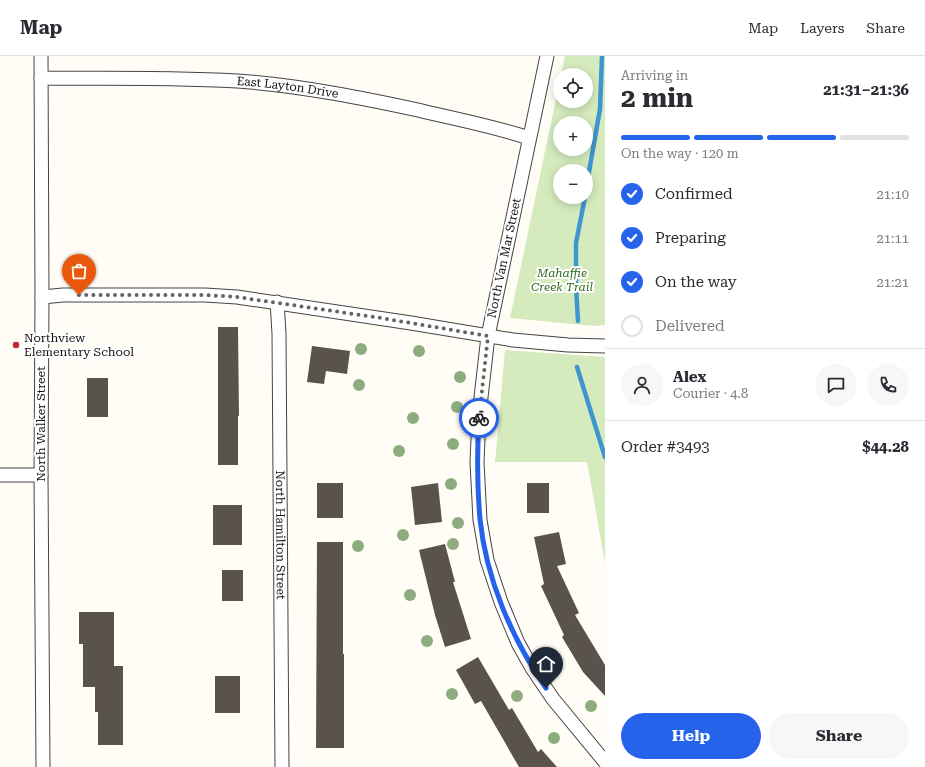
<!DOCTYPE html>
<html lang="en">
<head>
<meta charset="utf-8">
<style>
	body { margin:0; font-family:"Roboto Serif",serif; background:#f7f7f7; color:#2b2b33; height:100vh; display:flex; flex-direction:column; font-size:15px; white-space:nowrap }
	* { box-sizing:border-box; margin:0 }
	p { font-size:13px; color:#7c7c81 }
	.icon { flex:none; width:22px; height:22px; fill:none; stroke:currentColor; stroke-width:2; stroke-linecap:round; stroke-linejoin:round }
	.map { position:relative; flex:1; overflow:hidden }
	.sheet { display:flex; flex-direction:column; background:#fff; width:320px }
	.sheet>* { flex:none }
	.controls { position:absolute; left:553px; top:12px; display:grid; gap:8px }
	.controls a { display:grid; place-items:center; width:40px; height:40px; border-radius:50%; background:#fff; box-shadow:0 2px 10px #0003; font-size:20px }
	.pin { position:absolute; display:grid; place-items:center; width:34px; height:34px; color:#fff; margin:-41px -17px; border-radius:50% 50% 50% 0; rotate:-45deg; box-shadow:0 0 4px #0007 }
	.pin .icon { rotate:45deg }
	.courier { position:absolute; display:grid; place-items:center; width:40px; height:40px; margin:-20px; border:3px solid #2563eb; border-radius:50%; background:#fff; color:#222; box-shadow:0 1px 5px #0007 }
	.headline em { font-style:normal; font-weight:700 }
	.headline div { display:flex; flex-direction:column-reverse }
	.headline { display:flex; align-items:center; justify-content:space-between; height:68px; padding:0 16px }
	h1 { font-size:26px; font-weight:700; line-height:30px }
	.bar { display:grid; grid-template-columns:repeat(4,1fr); gap:6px 4px; align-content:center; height:48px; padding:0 16px }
	.bar i { height:5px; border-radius:3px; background:#e1e1e2 }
	.bar .on { background:#2563eb }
	.bar p { grid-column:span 4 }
	.line { display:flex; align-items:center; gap:10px; padding:0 16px; border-top:1px solid #e1e1e2 }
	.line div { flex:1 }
	.round { display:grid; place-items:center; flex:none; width:42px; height:42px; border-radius:21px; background:#f7f7f7 }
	ol { padding:0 16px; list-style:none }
	li { display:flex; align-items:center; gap:12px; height:44px }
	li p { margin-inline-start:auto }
	li .icon { padding:4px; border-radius:50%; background:#2563eb; color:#fff; stroke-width:4 }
	li:last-child { color:#7c7c81 }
	li i { width:22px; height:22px; border:2px solid #e1e1e2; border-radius:50% }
	.cta { display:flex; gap:8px; margin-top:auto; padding:8px 16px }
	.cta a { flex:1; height:46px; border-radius:24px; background:#2563eb; color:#fff; font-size:16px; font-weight:700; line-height:46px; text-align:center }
	.cta a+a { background:#f7f7f7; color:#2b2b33 }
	header { display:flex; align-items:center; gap:24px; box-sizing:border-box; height:56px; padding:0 20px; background:#fff; border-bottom:1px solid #e1e1e2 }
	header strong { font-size:19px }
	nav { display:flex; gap:22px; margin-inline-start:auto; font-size:14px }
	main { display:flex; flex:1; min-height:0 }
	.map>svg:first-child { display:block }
	.green { fill:#d5ebbd; fill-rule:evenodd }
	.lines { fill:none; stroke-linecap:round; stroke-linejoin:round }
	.stream { stroke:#3f96cf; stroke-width:4.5 }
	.building { fill:#5a524d }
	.street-casing { stroke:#444; stroke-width:15 }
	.street { stroke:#fff; stroke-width:13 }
	.tree { fill:#8dad7f }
	.done { stroke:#646461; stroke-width:4; stroke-dasharray:0 7.2 }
	.route { stroke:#2563eb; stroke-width:5 }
	.poi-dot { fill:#c4262e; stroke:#fff; stroke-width:1.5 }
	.labels { text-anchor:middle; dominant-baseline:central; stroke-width:4; stroke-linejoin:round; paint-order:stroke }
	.street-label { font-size:12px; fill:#111; stroke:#fff }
	.park-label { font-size:12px; font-style:italic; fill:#2f6b1f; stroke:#fff }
	.poi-label { font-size:12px; fill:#111; stroke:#fff; text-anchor:start }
</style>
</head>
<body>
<header>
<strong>Map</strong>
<nav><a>Map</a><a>Layers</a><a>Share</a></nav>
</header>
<main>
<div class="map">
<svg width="605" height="711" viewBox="0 0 605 711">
	<rect width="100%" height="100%" fill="#fffdf5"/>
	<g class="green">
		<path d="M565,0H605V269L593,270L510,262L560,24V45H586V19H561ZM560,67H586V93H560ZM560,115H586V141H560Z"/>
		<polygon points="505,294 605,301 605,507 587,406 495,406"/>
	</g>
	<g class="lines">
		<g class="stream">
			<polyline points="586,133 600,53 602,0"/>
			<polyline points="578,265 576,231 576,187 585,141"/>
			<polyline points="577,311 605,401"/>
		</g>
	</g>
	<g class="building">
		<polygon points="218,271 238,271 239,360 238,360 238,409 218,409"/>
		<polygon points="312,290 350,295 347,318 326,315 324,328 307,326"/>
		<rect x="87" y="322" width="21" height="39"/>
		<rect x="317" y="427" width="26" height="35"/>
		<polygon points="438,427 442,466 415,469 411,431"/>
		<rect x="527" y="427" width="22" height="30"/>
		<rect x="213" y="449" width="29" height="40"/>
		<polygon points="559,476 566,508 557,510 579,557 575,559 605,609 605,640 583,616 562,581 564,579 541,530 544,528 534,481"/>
		<polygon points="317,486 343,486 343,598 344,598 344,692 316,692"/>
		<polygon points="445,488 455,526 453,526 471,583 445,591 435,559 419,494"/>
		<rect x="222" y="514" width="21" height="31"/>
		<polygon points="79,556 114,556 114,610 123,610 123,689 98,689 98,656 95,656 95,631 83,631 83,588 79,588"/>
		<polygon points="478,601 509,654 512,652 538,696 541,693 557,711 519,711 481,645 475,648 456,614"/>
		<rect x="215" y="620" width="25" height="37"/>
	</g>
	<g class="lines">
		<defs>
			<g id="street">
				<polyline points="41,0 42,241 41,419 43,711"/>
				<polyline points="547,0 488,280 479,359 477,406 480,464 487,504 501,546 518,587 532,612 553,643 605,706"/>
				<path id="s1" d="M41,22C111,23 181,21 250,26C307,31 362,42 418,54C455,63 493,70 529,82"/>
				<polyline points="42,241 63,239 205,239 237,241 411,267 513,284 568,289 605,290"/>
				<path id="s2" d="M277,246L279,277L282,711"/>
				<polyline points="0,419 41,419"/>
			</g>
		</defs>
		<use href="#street" class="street-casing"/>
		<use href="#street" class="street"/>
	</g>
	<g class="tree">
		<circle cx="361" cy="293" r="6"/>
		<circle cx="419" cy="295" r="6"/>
		<circle cx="460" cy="321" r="6"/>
		<circle cx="359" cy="329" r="6"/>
		<circle cx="457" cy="351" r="6"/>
		<circle cx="413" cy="362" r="6"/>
		<circle cx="453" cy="388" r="6"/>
		<circle cx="399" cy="395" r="6"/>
		<circle cx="451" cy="428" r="6"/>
		<circle cx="458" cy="467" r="6"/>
		<circle cx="403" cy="479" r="6"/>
		<circle cx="453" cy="488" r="6"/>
		<circle cx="358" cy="490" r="6"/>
		<circle cx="410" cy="539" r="6"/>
		<circle cx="427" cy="585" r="6"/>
		<circle cx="452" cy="638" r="6"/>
		<circle cx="517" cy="640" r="6"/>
		<circle cx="591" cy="650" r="6"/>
		<circle cx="554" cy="682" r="6"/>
	</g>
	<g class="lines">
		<polyline class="done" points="79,239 205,239 237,241 381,262 488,280 479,362"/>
		<path class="route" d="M479,362C477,396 477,430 480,463C486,523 512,583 546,632"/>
	</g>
	<circle class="poi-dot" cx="16" cy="289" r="4"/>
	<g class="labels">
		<g class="street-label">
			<text stroke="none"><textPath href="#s1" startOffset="247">East Layton Drive</textPath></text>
			<text transform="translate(504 202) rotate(-78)">North Van Mar Street</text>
			<text transform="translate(41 368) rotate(-90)">North Walker Street</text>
			<text stroke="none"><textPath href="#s2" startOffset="233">North Hamilton Street</textPath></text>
		</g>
		<g class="park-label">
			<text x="562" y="217">Mahaffie<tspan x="562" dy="14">Creek Trail</tspan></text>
		</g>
		<g class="poi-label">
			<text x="24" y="282">Northview<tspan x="24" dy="14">Elementary School</tspan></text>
		</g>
	</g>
</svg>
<div class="controls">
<a><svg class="icon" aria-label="locate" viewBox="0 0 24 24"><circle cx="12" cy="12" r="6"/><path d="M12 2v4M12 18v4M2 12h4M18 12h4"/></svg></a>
<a>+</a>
<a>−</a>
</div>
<div class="pin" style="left:79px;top:239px;background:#ea580c"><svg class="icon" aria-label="bag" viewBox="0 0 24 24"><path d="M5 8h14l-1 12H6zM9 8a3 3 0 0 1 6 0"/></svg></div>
<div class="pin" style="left:546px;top:632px;background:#1f2937"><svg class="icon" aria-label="home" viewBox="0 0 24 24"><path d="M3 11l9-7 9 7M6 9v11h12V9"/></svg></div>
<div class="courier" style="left:479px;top:362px"><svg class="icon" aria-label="bike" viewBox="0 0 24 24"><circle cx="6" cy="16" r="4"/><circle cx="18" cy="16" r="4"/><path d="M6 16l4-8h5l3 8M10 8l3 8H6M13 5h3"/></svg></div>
</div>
<section class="sheet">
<div class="headline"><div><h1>2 min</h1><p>Arriving in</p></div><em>21:31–21:36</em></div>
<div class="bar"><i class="on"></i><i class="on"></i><i class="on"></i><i></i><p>On the way · 120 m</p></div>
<ol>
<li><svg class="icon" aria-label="check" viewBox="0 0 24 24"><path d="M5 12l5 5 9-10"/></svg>Confirmed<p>21:10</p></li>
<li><svg class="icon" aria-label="check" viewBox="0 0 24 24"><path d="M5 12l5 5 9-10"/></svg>Preparing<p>21:11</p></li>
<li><svg class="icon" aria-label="check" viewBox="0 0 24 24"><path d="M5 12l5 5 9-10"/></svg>On the way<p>21:21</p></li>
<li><i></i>Delivered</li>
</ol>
<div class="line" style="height:72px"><a class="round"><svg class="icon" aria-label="person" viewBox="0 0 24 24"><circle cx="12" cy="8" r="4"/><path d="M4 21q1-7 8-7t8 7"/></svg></a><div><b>Alex</b><p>Courier · 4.8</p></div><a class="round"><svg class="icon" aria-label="chat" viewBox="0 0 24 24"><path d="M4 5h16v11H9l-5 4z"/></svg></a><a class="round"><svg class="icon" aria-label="phone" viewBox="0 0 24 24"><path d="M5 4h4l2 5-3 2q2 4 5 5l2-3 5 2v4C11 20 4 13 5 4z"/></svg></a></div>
<div class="line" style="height:52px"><div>Order #3493</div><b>$44.28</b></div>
<div class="cta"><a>Help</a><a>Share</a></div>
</section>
</main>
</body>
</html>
